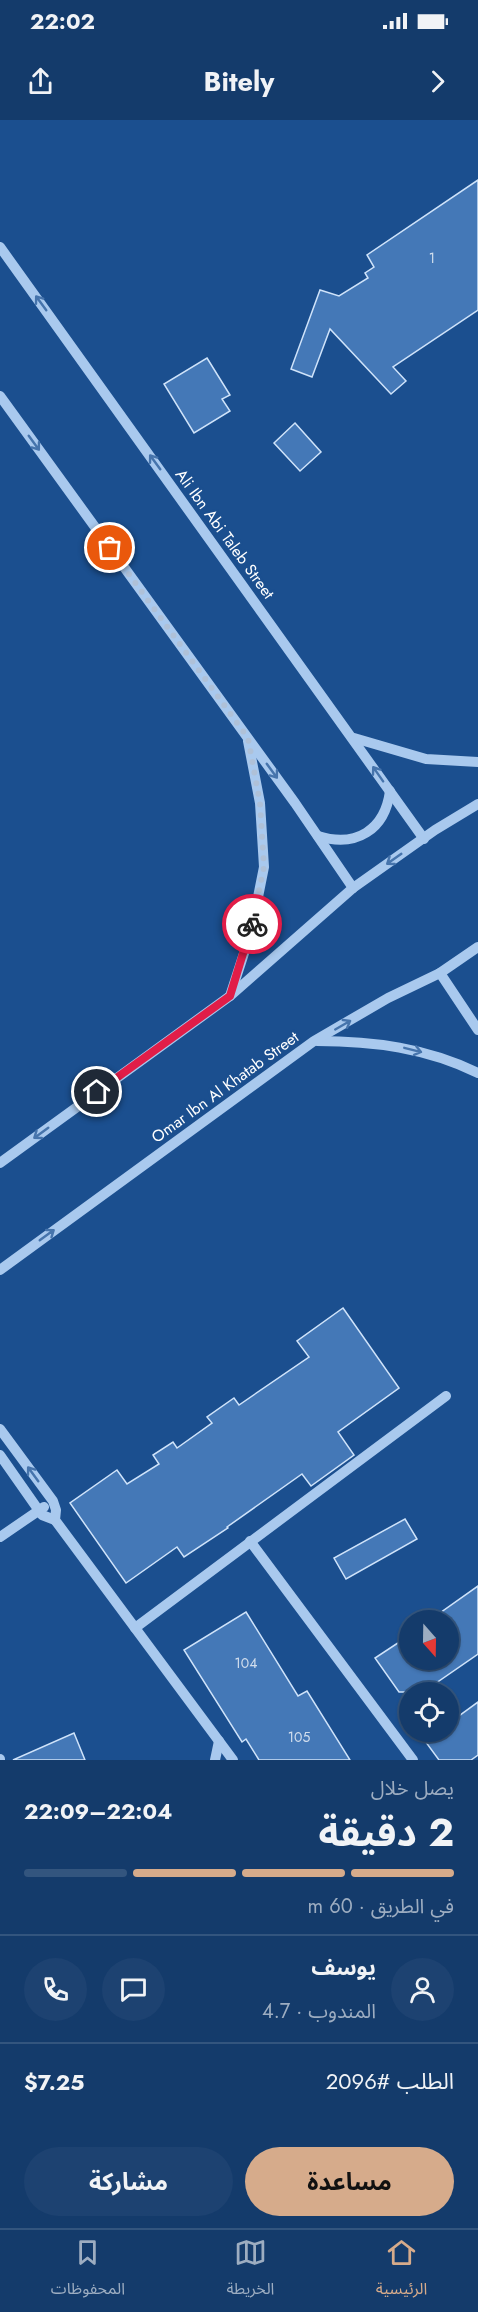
<!DOCTYPE html>
<html lang="ar">
<head>
<meta charset="utf-8">
<style>
	body { margin:0; font-family:Jost,"Noto Sans Arabic",sans-serif; background:#1d4271; color:#f1f3f6; direction:rtl; height:100vh; display:flex; flex-direction:column; font-size:22px; white-space:nowrap }
	* { box-sizing:border-box; margin:0 }
	p { font-size:20px; color:#9dadc1 }
	.icon { flex:none; width:33px; height:33px; fill:none; stroke:currentColor; stroke-width:2; stroke-linecap:round; stroke-linejoin:round }
	.map { position:relative; height:1640px; overflow:hidden; direction:ltr }
	.drawer { display:flex; flex-direction:column; background:#143b6b; flex:1 }
	.drawer>* { flex:none }
	.needle { width:39px; rotate:160deg }
	.fabs { position:absolute; left:399px; top:1490px; display:grid; gap:12px }
	.fabs a { display:grid; place-items:center; width:60px; height:60px; border-radius:50%; background:#143b6b; box-shadow:0 2px 4px #0004,0 0 0 2px #33557e; font-size:30px }
	.pin { position:absolute; display:grid; place-items:center; width:51px; height:51px; color:#fff; margin:-26px; border:3px solid #fff; border-radius:50%; box-shadow:0 2px 6px #0007 }
	.courier { position:absolute; display:grid; place-items:center; width:60px; height:60px; margin:-30px; border:4px solid #e11d48; border-radius:50%; background:#fff; color:#222; box-shadow:0 2px 8px #0007 }
	.overview em { font-style:normal; font-weight:700 }
	.overview div { display:flex; flex-direction:column-reverse }
	.overview { display:flex; align-items:center; justify-content:space-between; height:102px; padding:0 24px }
	h1 { font-size:39px; font-weight:700; line-height:45px }
	.bar { display:grid; grid-template-columns:repeat(4,1fr); gap:9px 6px; align-content:center; height:72px; padding:0 24px }
	.bar i { height:8px; border-radius:4px; background:#33557e }
	.bar .selected { background:#d6ab8b }
	.bar p { grid-column:span 4 }
	.line { display:flex; align-items:center; gap:15px; padding:0 24px; border-top:2px solid #33557e }
	.line div { flex:1 }
	.round { display:grid; place-items:center; flex:none; width:63px; height:63px; border-radius:32px; background:#1d4271 }
	.action { display:flex; gap:12px; margin-top:auto; padding:12px 24px }
	.action a { flex:1; height:69px; border-radius:36px; background:#d6ab8b; color:#111; font-size:24px; font-weight:700; line-height:69px; text-align:center }
	.action a+a { background:#1d4271; color:#f1f3f6 }
	.status { display:flex; justify-content:space-between; align-items:center; height:42px; padding:0 30px; background:#143b6b; direction:ltr }
	.status svg { height:16px; fill:currentColor }
	header { display:flex; justify-content:space-between; align-items:center; height:78px; padding:0 24px; background:#143b6b; font-size:27px; font-weight:700 }
	.tabs { display:flex; justify-content:space-around; align-items:center; height:84px; border-top:2px solid #33557e; background:#143b6b; font-size:16px; color:#9dadc1 }
	.tabs a { display:grid; justify-items:center; gap:3px }
	.tabs .selected { color:#d6ab8b }
	.map>svg:first-child { display:block }
	.building { fill:#4478b7; stroke:#cfe3fa; stroke-width:1.5 }
	.lines { fill:none; stroke-linecap:round; stroke-linejoin:round }
	.minor { stroke:#a9c9ee; stroke-width:10 }
	.oneway { stroke:#4674ac }
	.done { stroke:#afc1d8; stroke-width:6; stroke-dasharray:0 10.8 }
	.route { stroke:#e11d48; stroke-width:8 }
	.labels { text-anchor:middle; dominant-baseline:central; stroke-width:5; stroke-linejoin:round; paint-order:stroke }
	.number-label { font-size:14px; fill:#d0dded }
	.street-label { font-size:16px; fill:#fff; stroke:#1b4f8f }
</style>
</head>
<body>
<div class="status"><b>22:02</b><svg viewBox="0 0 49 12"><path d="M0 12V9h3v3zM5 12V6h3v6zM10 12V3h3v9zM15 12V0h3v12zM26 1h20v11H26zM47 4h2v5h-2z"/></svg></div>
<header><svg class="icon" aria-label="forward" viewBox="0 0 24 24"><path d="M9 5l7 7-7 7"/></svg>Bitely<svg class="icon" aria-label="share" viewBox="0 0 24 24"><path d="M12 15V3M7 8l5-5 5 5M5 13v7h14v-7"/></svg></header>
<div class="map">
<svg width="478" height="1640" viewBox="0 0 478 1640">
	<rect width="100%" height="100%" fill="#1b4f8f"/>
	<g class="building">
		<polygon points="478,60 478,190 393,247 406,261 391,274 330,209 312,257 291,249 320,170 339,176 368,158 365,153 374,147 367,135"/>
		<polygon points="207,238 230,275 222,279 230,291 194,313 164,264"/>
		<polygon points="295,303 321,332 300,351 274,323"/>
		<polygon points="343,1188 399,1268 338,1312 354,1335 311,1366 302,1354 227,1407 228,1408 184,1437 177,1427 126,1463 70,1383 117,1350 127,1364 159,1344 153,1335 173,1322 177,1328 212,1303 207,1297 234,1278 239,1285 309,1237 297,1221"/>
		<polygon points="405,1399 417,1419 346,1459 334,1438"/>
		<polygon points="478,1466 478,1534 423,1572 399,1572 375,1538 410,1515 410,1539 448,1539 448,1500 430,1500"/>
		<polygon points="246,1492 298,1576 307,1571 350,1640 259,1640 246,1619 242,1622 184,1530"/>
		<polygon points="478,1582 478,1635 471,1640 439,1640 425,1621 439,1611 448,1611 448,1604"/>
		<polygon points="74,1613 85,1640 13,1640"/>
	</g>
	<g class="lines">
		<g class="minor">
			<polyline points="0,127 424,719"/>
			<polyline points="0,276 295,683 353,768"/>
			<polyline points="354,618 426,639 478,642"/>
			<path d="M318,716C356,728 385,710 390,671"/>
			<polyline points="440,853 478,910"/>
			<polyline points="230,876 251,812 264,747 260,683 248,621"/>
			<path d="M317,921C373,921 427,928 478,953"/>
			<polyline points="0,1043 230,876 353,768 435,710 478,684"/>
			<polyline points="0,1150 314,921 388,878 440,853 478,827"/>
			<polyline points="0,1309 53,1381 56,1390 55,1400 233,1640"/>
			<polyline points="0,1335 42,1395 55,1400"/>
			<polyline points="0,1417 44,1387"/>
			<polyline points="250,1421 413,1640"/>
			<polyline points="135,1508 446,1276"/>
			<polyline points="0,1639 0,1640"/>
			<polyline points="215,1640 219,1621"/>
		</g>
	</g>
	<defs><path id="oneway-shaft" d="M-6 0H5M1.5-3L5.5 0L1.5 3" fill="none" stroke-width="1.6" stroke-linecap="round" stroke-linejoin="round" transform="scale(1.5)"/></defs>
	<g class="oneway">
		<use href="#oneway-shaft" transform="translate(41 183) rotate(-126)"/>
		<use href="#oneway-shaft" transform="translate(34 323) rotate(54)"/>
		<use href="#oneway-shaft" transform="translate(155 342) rotate(-126)"/>
		<use href="#oneway-shaft" transform="translate(272 651) rotate(54)"/>
		<use href="#oneway-shaft" transform="translate(378 654) rotate(-125)"/>
		<use href="#oneway-shaft" transform="translate(394 739) rotate(145)"/>
		<use href="#oneway-shaft" transform="translate(343 905) rotate(-30)"/>
		<use href="#oneway-shaft" transform="translate(413 930) rotate(14)"/>
		<use href="#oneway-shaft" transform="translate(41 1013) rotate(144)"/>
		<use href="#oneway-shaft" transform="translate(47 1115) rotate(-36)"/>
		<use href="#oneway-shaft" transform="translate(33 1354) rotate(-126)"/>
	</g>
	<g class="lines">
		<polyline class="done" points="110,428 248,618 260,683 264,747 252,804"/>
		<polyline class="route" points="97,972 230,876 252,804"/>
	</g>
	<g class="labels">
		<g class="number-label">
			<text x="432" y="138">1</text>
			<text x="246" y="1543">104</text>
			<text x="299" y="1617">105</text>
		</g>
		<g class="street-label">
			<text transform="translate(225 414) rotate(54)">Ali Ibn Abi Taleb Street</text>
			<text transform="translate(225 967) rotate(-36)">Omar Ibn Al Khatab Street</text>
		</g>
	</g>
</svg>
<div class="fabs">
<a><svg class="needle" viewBox="-14 -14 28 28"><path d="M0-13l5 13h-10z" fill="#e53935"/><path d="M0 13l5-13h-10z" fill="#9dadc1"/></svg></a>
<a><svg class="icon" aria-label="locate" viewBox="0 0 24 24"><circle cx="12" cy="12" r="6"/><path d="M12 2v4M12 18v4M2 12h4M18 12h4"/></svg></a>
</div>
<div class="pin" style="left:110px;top:428px;background:#ea580c"><svg class="icon" aria-label="bag" viewBox="0 0 24 24"><path d="M5 8h14l-1 12H6zM9 8a3 3 0 0 1 6 0"/></svg></div>
<div class="pin" style="left:97px;top:972px;background:#1f2937"><svg class="icon" aria-label="home" viewBox="0 0 24 24"><path d="M3 11l9-7 9 7M6 9v11h12V9"/></svg></div>
<div class="courier" style="left:252px;top:804px"><svg class="icon" aria-label="bike" viewBox="0 0 24 24"><circle cx="6" cy="16" r="4"/><circle cx="18" cy="16" r="4"/><path d="M6 16l4-8h5l3 8M10 8l3 8H6M13 5h3"/></svg></div>
</div>
<section class="drawer">
<div class="overview"><div><h1>2 دقيقة</h1><p>يصل خلال</p></div><em>22:04–22:09</em></div>
<div class="bar"><i class="selected"></i><i class="selected"></i><i class="selected"></i><i></i><p>في الطريق · 60 m</p></div>
<div class="line" style="height:108px"><a class="round"><svg class="icon" aria-label="person" viewBox="0 0 24 24"><circle cx="12" cy="8" r="4"/><path d="M4 21q1-7 8-7t8 7"/></svg></a><div><b>يوسف</b><p>المندوب · 4.7</p></div><a class="round"><svg class="icon" aria-label="chat" viewBox="0 0 24 24"><path d="M4 5h16v11H9l-5 4z"/></svg></a><a class="round"><svg class="icon" aria-label="phone" viewBox="0 0 24 24"><path d="M5 4h4l2 5-3 2q2 4 5 5l2-3 5 2v4C11 20 4 13 5 4z"/></svg></a></div>
<div class="line" style="height:78px"><div>الطلب #2096</div><b>$7.25</b></div>
<div class="action"><a>مساعدة</a><a>مشاركة</a></div>
</section>
<nav class="tabs">
<a class="selected"><svg class="icon" aria-label="home" viewBox="0 0 24 24"><path d="M3 11l9-7 9 7M6 9v11h12V9"/></svg>الرئيسية</a>
<a><svg class="icon" aria-label="map" viewBox="0 0 24 24"><path d="M3 6l6-2 6 2 6-2v14l-6 2-6-2-6 2zM9 4v14M15 6v14"/></svg>الخريطة</a>
<a><svg class="icon" aria-label="saved" viewBox="0 0 24 24"><path d="M7 4h10v16l-5-4-5 4z"/></svg>المحفوظات</a>
</nav>
</body>
</html>
